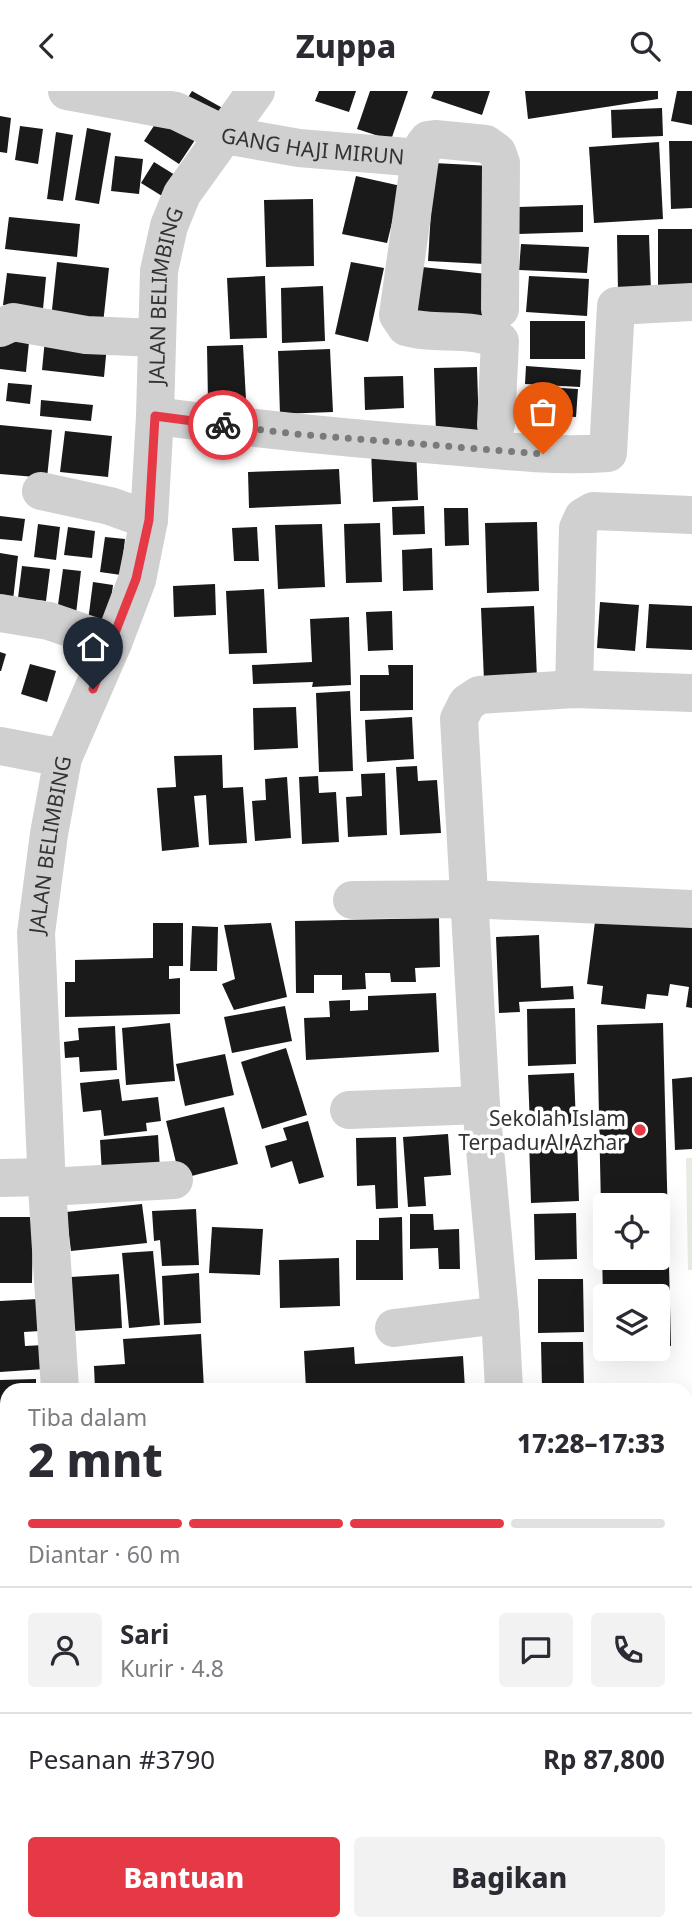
<!DOCTYPE html>
<html lang="id">
<head>
<meta charset="utf-8">
<style>
	body { margin:0; font-family:"Noto Sans",sans-serif; background:#f2f2f3; color:#2b2b33; height:100vh; display:flex; flex-direction:column; font-size:26px; white-space:nowrap }
	* { box-sizing:border-box; margin:0 }
	p { font-size:23px; color:#7c7c81 }
	.icon { flex:none; width:38px; height:38px; fill:none; stroke:currentColor; stroke-width:2; stroke-linecap:round; stroke-linejoin:round }
	.map { position:relative; flex:1; overflow:hidden }
	.side { position:absolute; left:0px; top:1292px; width:693px; height:548px; display:flex; flex-direction:column; background:#fff; border-radius:21px 21px 0 0; box-shadow:0 7px 28px #0002 }
	.side>* { flex:none }
	.tools { position:absolute; left:593px; top:1102px; display:grid; gap:14px }
	.tools a { display:grid; place-items:center; width:77px; height:77px; border-radius:7px; background:#fff; box-shadow:0 7px 28px #0002; font-size:35px }
	.pin { position:absolute; display:grid; place-items:center; width:60px; height:60px; color:#fff; margin:-72px -30px; border-radius:50% 50% 50% 0; rotate:-45deg; box-shadow:0 0 7px #0007 }
	.pin .icon { rotate:45deg }
	.courier { position:absolute; display:grid; place-items:center; width:70px; height:70px; margin:-35px; border:5px solid #e63946; border-radius:50%; background:#fff; color:#222; box-shadow:0 2px 9px #0007 }
	.head em { font-style:normal; font-weight:800 }
	.head div { display:flex; flex-direction:column-reverse }
	.head { display:flex; align-items:center; justify-content:space-between; height:119px; padding:0 28px }
	h1 { font-size:46px; font-weight:800; line-height:52px }
	.bar { display:grid; grid-template-columns:repeat(4,1fr); gap:10px 7px; align-content:center; height:84px; padding:0 28px }
	.bar i { height:9px; border-radius:5px; background:#e1e1e2 }
	.bar .on { background:#e63946 }
	.bar p { grid-column:span 4 }
	.line { display:flex; align-items:center; gap:18px; padding:0 28px; border-top:2px solid #e1e1e2 }
	.line div { flex:1 }
	.round { display:grid; place-items:center; flex:none; width:74px; height:74px; border-radius:7px; background:#f2f2f3 }
	.button { display:flex; gap:14px; margin-top:auto; padding:14px 28px }
	.button a { flex:1; height:80px; border-radius:7px; background:#e63946; color:#fff; font-size:28px; font-weight:800; line-height:80px; text-align:center }
	.button a+a { background:#f2f2f3; color:#2b2b33 }
	header { display:flex; justify-content:space-between; align-items:center; height:91px; padding:0 28px; background:#fff; font-size:32px; font-weight:800 }
	.map>svg:first-child { display:block }
	.green { fill:#e6ecdf }
	.building { fill:#1a1a1a; fill-rule:evenodd }
	.lines { fill:none; stroke-linecap:round; stroke-linejoin:round }
	.minor { stroke:#d0d0d0; stroke-width:38 }
	.major { stroke:#ababab; stroke-width:38 }
	.done { stroke:#7a7a7a; stroke-width:7; stroke-dasharray:0 12.6 }
	.route { stroke:#e63946; stroke-width:9 }
	.poi-dot { fill:#e63946; stroke:#fff; stroke-width:2.5 }
	.labels { text-anchor:middle; dominant-baseline:central; stroke-width:7; stroke-linejoin:round; paint-order:stroke }
	.street-label { font-size:21px; fill:#333; stroke:#fff }
	.poi-label { font-size:21px; fill:#333; stroke:#fff; text-anchor:end }
</style>
</head>
<body>
<header><svg class="icon" aria-label="back" viewBox="0 0 24 24"><path d="M15 5l-7 7 7 7"/></svg>Zuppa<svg class="icon" aria-label="search" viewBox="0 0 24 24"><circle cx="10" cy="10" r="6"/><path d="M15 15l6 6"/></svg></header>
<div class="map">
<svg width="692" height="1838" viewBox="0 0 692 1838">
	<rect width="100%" height="100%" fill="#fff"/>
	<polygon class="green" points="686,1067 692,1067 692,1179 688,1179"/>
	<g class="building">
		<polygon points="192,0 228,20 218,36 182,16"/>
		<polygon points="319,0 356,0 349,21 315,10"/>
		<polygon points="370,0 408,0 391,49 357,38"/>
		<polygon points="434,0 490,0 482,24 431,7"/>
		<polygon points="525,0 658,0 658,8 528,28"/>
		<polygon points="677,0 692,0 692,34 671,30"/>
		<polygon points="662,17 663,45 612,47 611,19"/>
		<polygon points="0,25 11,27 7,62 0,61"/>
		<polygon points="159,27 195,49 179,73 144,50"/>
		<polygon points="20,35 43,38 38,73 15,69"/>
		<polygon points="87,37 111,42 99,113 75,109"/>
		<polygon points="56,41 73,44 63,110 47,108"/>
		<polygon points="669,50 692,50 692,117 671,118"/>
		<polygon points="659,51 663,128 594,132 589,56"/>
		<polygon points="115,65 143,68 139,103 111,100"/>
		<polygon points="154,71 175,84 162,105 141,92"/>
		<polygon points="434,72 491,75 485,173 428,170"/>
		<polygon points="356,85 401,95 387,152 342,143"/>
		<polygon points="313,108 314,175 266,176 264,109"/>
		<polygon points="583,114 583,141 518,143 518,116"/>
		<polygon points="9,126 80,133 77,166 5,158"/>
		<rect x="658" y="138" width="34" height="68"/>
		<polygon points="617,144 649,144 651,200 618,200"/>
		<polygon points="521,153 589,156 587,182 519,179"/>
		<polygon points="57,171 109,177 103,233 51,228"/>
		<polygon points="351,171 384,177 368,251 335,243"/>
		<polygon points="422,176 487,183 482,229 417,222"/>
		<polygon points="7,182 46,186 43,218 3,214"/>
		<polygon points="265,185 267,247 230,248 227,187"/>
		<polygon points="529,185 589,188 587,225 526,221"/>
		<polygon points="323,195 325,250 282,252 281,197"/>
		<rect x="530" y="230" width="55" height="38"/>
		<polygon points="0,248 29,251 26,281 0,278"/>
		<polygon points="45,248 107,254 104,286 42,279"/>
		<polygon points="243,254 246,309 208,311 207,255"/>
		<polygon points="330,258 333,321 280,323 278,260"/>
		<polygon points="526,275 581,279 580,296 525,293"/>
		<polygon points="477,276 479,342 436,343 434,277"/>
		<polygon points="403,285 404,317 365,319 364,286"/>
		<polygon points="8,292 32,294 30,313 6,310"/>
		<polygon points="528,295 578,298 576,326 525,323"/>
		<polygon points="41,309 93,314 91,330 40,325"/>
		<polygon points="0,334 52,339 47,387 0,383"/>
		<polygon points="65,340 112,345 108,386 60,381"/>
		<polygon points="416,356 418,409 373,411 371,357"/>
		<polygon points="339,378 341,413 249,417 248,381"/>
		<polygon points="424,415 425,443 393,444 392,416"/>
		<polygon points="444,417 468,417 469,454 445,455"/>
		<polygon points="0,425 25,428 22,450 0,448"/>
		<polygon points="537,431 539,500 487,502 485,432"/>
		<polygon points="380,432 382,491 346,492 344,433"/>
		<polygon points="38,433 60,436 56,469 34,466"/>
		<polygon points="322,433 325,496 278,498 275,434"/>
		<polygon points="68,436 95,440 92,467 64,464"/>
		<polygon points="257,436 259,470 234,470 232,437"/>
		<polygon points="105,446 125,448 121,484 100,481"/>
		<polygon points="432,457 433,499 403,500 402,459"/>
		<polygon points="0,462 18,465 13,509 0,508"/>
		<polygon points="22,475 50,478 46,510 18,507"/>
		<polygon points="63,478 81,480 76,523 57,521"/>
		<polygon points="93,491 113,494 108,532 88,530"/>
		<polygon points="215,493 216,524 174,526 173,495"/>
		<polygon points="264,498 267,562 229,563 226,500"/>
		<polygon points="600,511 639,514 635,560 597,557"/>
		<polygon points="649,513 692,515 692,559 646,557"/>
		<polygon points="534,515 537,588 484,590 481,517"/>
		<polygon points="392,520 393,559 368,560 366,521"/>
		<polygon points="349,526 351,594 312,596 313,591 253,593 252,574 312,571 310,528"/>
		<polygon points="0,561 6,563 1,580 0,580"/>
		<polygon points="30,573 56,580 47,611 21,603"/>
		<polygon points="388,574 413,574 413,619 360,620 360,584 389,584"/>
		<polygon points="350,600 353,680 319,681 316,602"/>
		<polygon points="296,616 298,657 254,659 253,617"/>
		<polygon points="412,626 414,668 367,671 365,629"/>
		<polygon points="222,664 223,697 243,696 247,752 209,754 206,704 194,705 199,756 162,760 157,697 176,696 174,665"/>
		<polygon points="417,675 418,690 437,689 441,742 400,744 396,676"/>
		<polygon points="385,682 387,744 348,746 346,706 362,705 361,683"/>
		<polygon points="318,685 319,702 336,701 339,751 302,753 299,686"/>
		<polygon points="287,686 291,747 255,750 252,710 266,709 265,688"/>
		<polygon points="596,823 692,835 692,917 686,916 689,896 670,893 668,905 647,903 645,918 601,913 603,895 587,893"/>
		<polygon points="439,827 440,876 415,877 416,891 391,891 390,882 365,882 366,898 342,899 342,884 314,884 314,902 296,902 295,830"/>
		<polygon points="153,832 183,832 183,875 169,875 169,888 180,887 180,923 65,926 65,891 75,891 75,869 153,867"/>
		<polygon points="271,832 287,906 234,919 222,893 235,888 224,834"/>
		<polygon points="192,835 218,836 217,880 190,880"/>
		<polygon points="539,844 541,897 573,895 574,908 519,911 520,921 499,922 496,846"/>
		<polygon points="436,902 439,961 306,969 304,927 330,926 329,910 350,909 350,920 368,919 368,905"/>
		<polygon points="285,915 292,950 232,962 224,926"/>
		<polygon points="575,917 576,973 528,975 527,918"/>
		<polygon points="170,932 175,990 126,994 122,937"/>
		<path d="M663,932L671,1255H658V1206H603L597,934ZM606,1115H658V1167H606Z"/>
		<polygon points="115,935 117,979 80,981 79,966 65,967 64,951 79,949 78,937"/>
		<polygon points="286,957 307,1024 262,1038 241,971"/>
		<polygon points="225,963 234,1004 185,1015 176,973"/>
		<polygon points="574,982 576,1033 530,1035 528,984"/>
		<polygon points="692,986 692,1058 675,1059 672,988"/>
		<polygon points="119,988 122,1010 158,1006 161,1030 146,1032 147,1040 104,1045 101,1019 83,1021 80,992"/>
		<polygon points="224,1016 238,1073 180,1088 166,1030"/>
		<polygon points="308,1030 324,1086 299,1093 292,1070 271,1077 265,1055 287,1049 283,1037"/>
		<polygon points="448,1043 451,1084 424,1086 426,1115 408,1116 403,1046"/>
		<polygon points="158,1044 160,1079 102,1083 100,1049"/>
		<polygon points="396,1046 398,1117 376,1118 375,1094 357,1095 356,1047"/>
		<polygon points="577,1047 579,1110 531,1112 529,1049"/>
		<polygon points="142,1113 147,1152 71,1160 66,1121"/>
		<polygon points="196,1118 199,1174 162,1175 160,1149 154,1150 152,1120"/>
		<polygon points="576,1122 577,1168 535,1169 534,1123"/>
		<polygon points="410,1123 433,1123 434,1139 459,1138 460,1178 439,1178 438,1157 410,1158"/>
		<polygon points="0,1126 33,1126 32,1192 0,1192"/>
		<polygon points="402,1126 403,1189 356,1189 356,1149 379,1149 379,1127"/>
		<polygon points="212,1136 263,1138 260,1184 209,1182"/>
		<polygon points="153,1160 160,1234 129,1237 122,1162"/>
		<polygon points="339,1167 340,1215 280,1217 279,1169"/>
		<polygon points="199,1182 201,1232 164,1234 162,1185"/>
		<polygon points="119,1183 122,1237 74,1240 71,1186"/>
		<polygon points="538,1188 583,1188 584,1241 538,1242"/>
		<polygon points="38,1208 40,1240 24,1241 25,1255 44,1254 45,1278 0,1281 0,1210"/>
		<polygon points="201,1243 204,1298 95,1298 94,1275 125,1273 123,1248"/>
		<polygon points="541,1251 583,1251 584,1298 542,1298"/>
		<polygon points="354,1256 355,1273 463,1265 465,1298 306,1298 304,1260"/>
		<polygon points="36,1288 36,1298 7,1298 7,1320 0,1321 0,1289"/>
		<polygon points="0,1325 7,1325 7,1396 0,1397"/>
		<rect x="686" y="1345" width="6" height="50"/>
		<rect x="0" y="1406" width="7" height="49"/>
		<rect x="686" y="1421" width="6" height="102"/>
		<polygon points="7,1460 7,1501 0,1501 0,1461"/>
		<rect x="0" y="1510" width="7" height="50"/>
		<polygon points="4,1674 7,1736 0,1736 0,1675"/>
		<polygon points="686,1779 692,1779 692,1827 686,1828"/>
		<polygon points="136,1832 204,1832 205,1838 128,1838 128,1833"/>
		<polygon points="226,1832 370,1832 370,1837 227,1838"/>
		<polygon points="407,1832 458,1832 458,1838 408,1838"/>
		<polygon points="606,1832 624,1832 624,1834 606,1836"/>
	</g>
	<g class="lines">
		<g class="minor">
			<path id="s1" d="M67,0L176,20L225,44L299,57L420,67L398,224L406,236C436,245 472,235 500,250L496,334"/>
			<polyline points="420,67 424,54 428,49 435,48 486,53 497,61 501,72 500,218"/>
			<polyline points="0,237 13,231 86,244 156,247"/>
			<path d="M155,325C249,337 343,347 437,354C494,359 551,366 608,362L616,215L692,211"/>
			<polyline points="41,400 110,415 149,429"/>
			<polyline points="0,522 49,530 113,552"/>
			<polyline points="574,598 578,437 583,426 593,420 692,424"/>
			<polyline points="0,655 63,667"/>
			<polyline points="352,809 468,808 692,818"/>
			<polyline points="349,1019 481,1014"/>
			<polyline points="0,1087 46,1086"/>
			<polyline points="47,1096 174,1089"/>
			<polyline points="394,1237 500,1224"/>
			<path id="s2" d="M60,1298L47,1096L36,842L49,743L63,667L113,552L137,489L149,429L155,325L159,180L169,135L182,103L256,0"/>
			<polyline points="504,1298 500,1224 481,1014 459,628 467,612 479,604 574,598 692,602"/>
		</g>
		<g class="major">
			<polyline points="686,1542 692,1542"/>
			<polyline points="0,1596 7,1595"/>
		</g>
	</g>
	<g class="lines">
		<polyline class="done" points="223,334 296,343 543,363"/>
		<polyline class="route" points="93,598 136,488 149,429 155,325 223,334"/>
	</g>
	<circle class="poi-dot" cx="640" cy="1039" r="7"/>
	<g class="labels">
		<g class="street-label">
			<text stroke="none"><textPath href="#s1" startOffset="254">GANG HAJI MIRUN</textPath></text>
			<text stroke="none"><textPath href="#s2" startOffset="1113">JALAN BELIMBING</textPath></text>
			<text stroke="none"><textPath href="#s2" startOffset="546">JALAN BELIMBING</textPath></text>
		</g>
		<g class="poi-label">
			<text x="626" y="1027">Sekolah Islam<tspan x="626" dy="24">Terpadu Al Azhar</tspan></text>
		</g>
	</g>
</svg>
<div class="tools">
<a><svg class="icon" aria-label="locate" viewBox="0 0 24 24"><circle cx="12" cy="12" r="6"/><path d="M12 2v4M12 18v4M2 12h4M18 12h4"/></svg></a>
<a><svg class="icon" aria-label="layers" viewBox="0 0 24 24"><path d="M12 4l9 5-9 5-9-5zM3 14l9 5 9-5"/></svg></a>
</div>
<div class="pin" style="left:543px;top:363px;background:#ea580c"><svg class="icon" aria-label="bag" viewBox="0 0 24 24"><path d="M5 8h14l-1 12H6zM9 8a3 3 0 0 1 6 0"/></svg></div>
<div class="pin" style="left:93px;top:598px;background:#1f2937"><svg class="icon" aria-label="home" viewBox="0 0 24 24"><path d="M3 11l9-7 9 7M6 9v11h12V9"/></svg></div>
<div class="courier" style="left:223px;top:334px"><svg class="icon" aria-label="bike" viewBox="0 0 24 24"><circle cx="6" cy="16" r="4"/><circle cx="18" cy="16" r="4"/><path d="M6 16l4-8h5l3 8M10 8l3 8H6M13 5h3"/></svg></div>
<section class="side">
<div class="head"><div><h1>2 mnt</h1><p>Tiba dalam</p></div><em>17:28–17:33</em></div>
<div class="bar"><i class="on"></i><i class="on"></i><i class="on"></i><i></i><p>Diantar · 60 m</p></div>
<div class="line" style="height:126px"><a class="round"><svg class="icon" aria-label="person" viewBox="0 0 24 24"><circle cx="12" cy="8" r="4"/><path d="M4 21q1-7 8-7t8 7"/></svg></a><div><b>Sari</b><p>Kurir · 4.8</p></div><a class="round"><svg class="icon" aria-label="chat" viewBox="0 0 24 24"><path d="M4 5h16v11H9l-5 4z"/></svg></a><a class="round"><svg class="icon" aria-label="phone" viewBox="0 0 24 24"><path d="M5 4h4l2 5-3 2q2 4 5 5l2-3 5 2v4C11 20 4 13 5 4z"/></svg></a></div>
<div class="line" style="height:91px"><div>Pesanan #3790</div><b>Rp 87,800</b></div>
<div class="button"><a>Bantuan</a><a>Bagikan</a></div>
</section>
</div>
</body>
</html>
